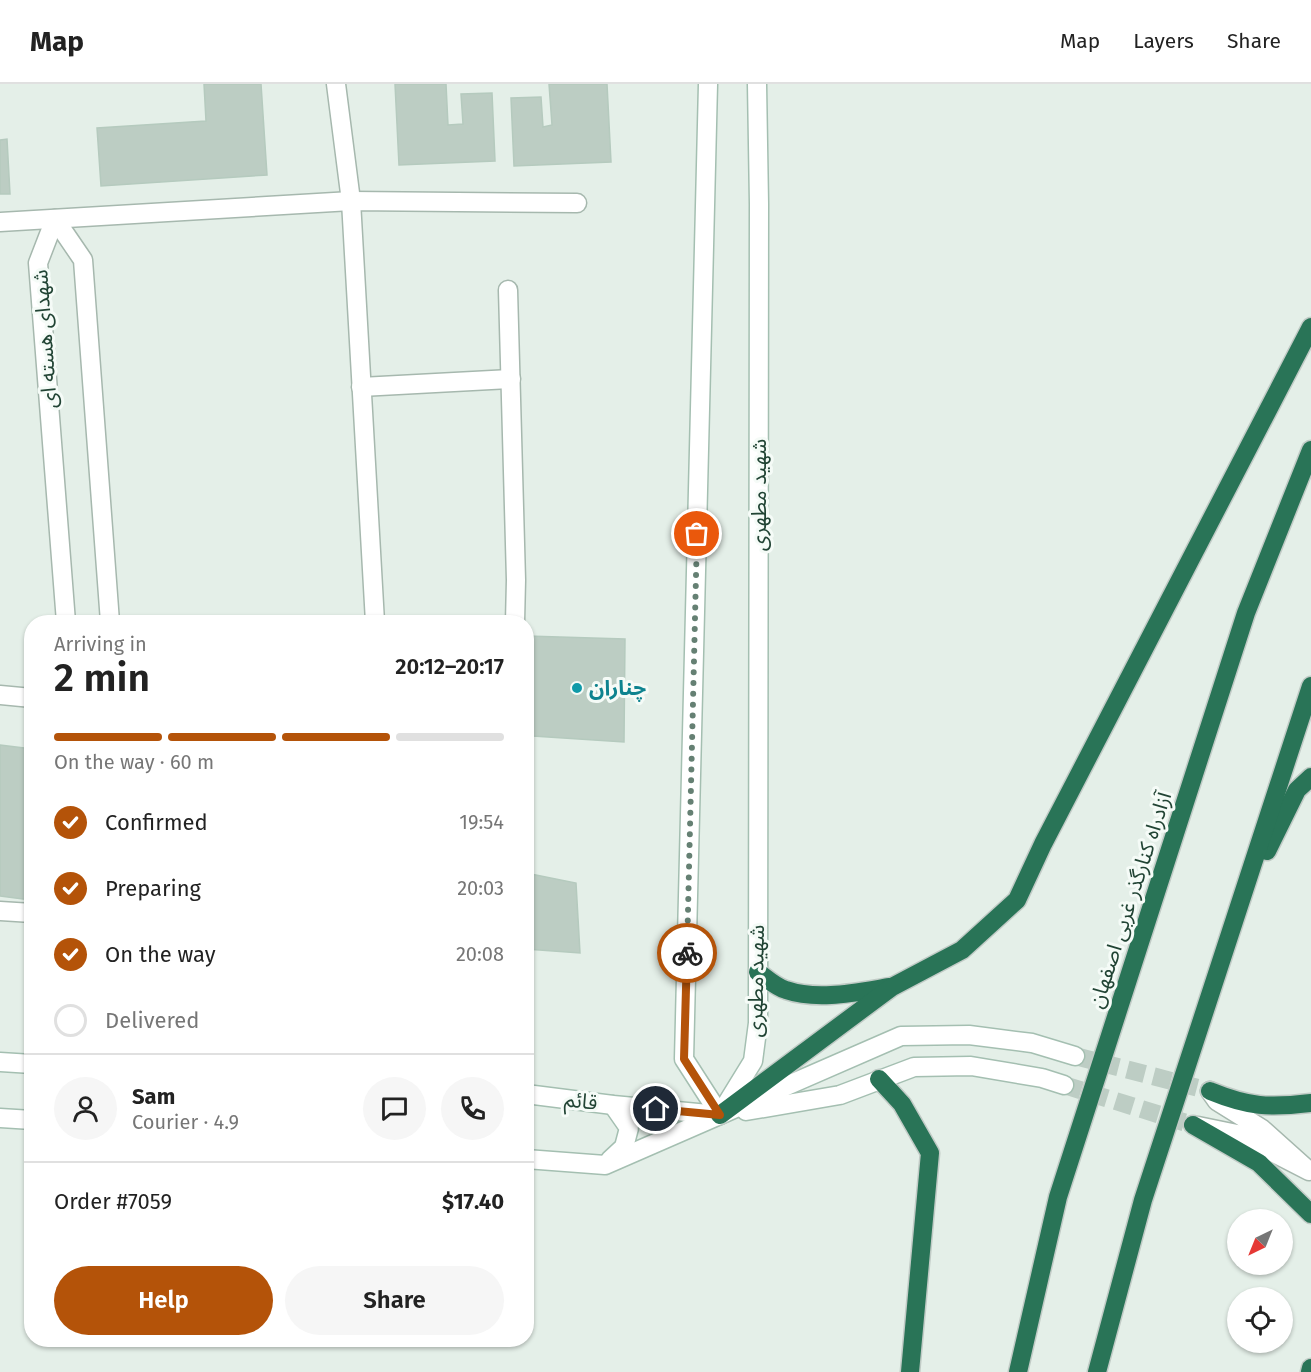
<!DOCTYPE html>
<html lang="en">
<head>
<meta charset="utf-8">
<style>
	body { margin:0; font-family:"Fira Sans","Noto Sans Arabic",sans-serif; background:#f6f6f6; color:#222; height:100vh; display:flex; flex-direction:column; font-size:22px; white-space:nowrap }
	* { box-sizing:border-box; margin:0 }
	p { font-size:20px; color:#767676 }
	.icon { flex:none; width:33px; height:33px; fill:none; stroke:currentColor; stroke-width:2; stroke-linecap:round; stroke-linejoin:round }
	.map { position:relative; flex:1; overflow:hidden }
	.drawer { position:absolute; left:24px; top:531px; width:510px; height:732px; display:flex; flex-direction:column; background:#fff; border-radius:24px; box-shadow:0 2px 4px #0004 }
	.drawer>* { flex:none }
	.needle { width:39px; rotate:223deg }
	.fabs { position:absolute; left:1227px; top:1125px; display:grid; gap:12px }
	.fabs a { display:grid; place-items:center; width:66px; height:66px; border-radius:50%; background:#fff; box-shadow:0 2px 4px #0004; font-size:30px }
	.pin { position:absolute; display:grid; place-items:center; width:51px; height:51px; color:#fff; margin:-26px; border:3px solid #fff; border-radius:50%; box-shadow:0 2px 6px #0007 }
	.courier { position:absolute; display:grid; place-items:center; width:60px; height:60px; margin:-30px; border:4px solid #b45309; border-radius:50%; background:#fff; color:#222; box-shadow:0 2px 8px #0007 }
	.head em { font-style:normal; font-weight:600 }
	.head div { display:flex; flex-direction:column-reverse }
	.head { display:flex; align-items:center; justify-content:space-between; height:102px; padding:0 30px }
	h1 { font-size:39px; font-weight:600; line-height:45px }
	.bar { display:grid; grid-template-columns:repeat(4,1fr); gap:9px 6px; align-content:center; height:72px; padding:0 30px }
	.bar i { height:8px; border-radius:4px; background:#e0e0e0 }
	.bar .on { background:#b45309 }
	.bar p { grid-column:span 4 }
	.line { display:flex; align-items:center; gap:15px; padding:0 30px; border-top:2px solid #e0e0e0 }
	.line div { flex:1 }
	.round { display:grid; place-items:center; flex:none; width:63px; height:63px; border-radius:32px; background:#f6f6f6 }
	ol { padding:0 30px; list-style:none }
	li { display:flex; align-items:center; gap:18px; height:66px }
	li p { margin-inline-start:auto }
	li .icon { padding:6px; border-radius:50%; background:#b45309; color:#fff; stroke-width:4 }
	li:last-child { color:#767676 }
	li i { width:33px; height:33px; border:3px solid #e0e0e0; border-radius:50% }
	.primary-button { display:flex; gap:12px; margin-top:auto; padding:12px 30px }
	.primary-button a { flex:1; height:69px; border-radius:36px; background:#b45309; color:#fff; font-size:24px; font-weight:600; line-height:69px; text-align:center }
	.primary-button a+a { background:#f6f6f6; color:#222 }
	header { display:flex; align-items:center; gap:36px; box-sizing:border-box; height:84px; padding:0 30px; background:#fff; border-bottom:2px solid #e0e0e0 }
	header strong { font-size:28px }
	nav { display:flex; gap:33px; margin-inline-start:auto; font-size:21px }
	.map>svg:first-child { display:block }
	.building { fill:#bccdc3; stroke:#b5cabe; stroke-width:1.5 }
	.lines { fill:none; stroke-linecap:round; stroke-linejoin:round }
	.secondary-tunnel { stroke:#bdcdc4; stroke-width:18; stroke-dasharray:18 9; stroke-linecap:butt }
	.street-casing { stroke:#a6b8ae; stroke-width:21 }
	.secondary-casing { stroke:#a4bfb1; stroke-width:21 }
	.highway-casing { stroke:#c1cbc6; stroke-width:21 }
	.street { stroke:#fff; stroke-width:18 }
	.secondary { stroke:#fff; stroke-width:18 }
	.highway { stroke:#297457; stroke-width:18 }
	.done { stroke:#658073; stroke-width:6; stroke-dasharray:0 10.8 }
	.route { stroke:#b45309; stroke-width:8 }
	.culture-dot { fill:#0f9aa8; stroke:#f5fbf7; stroke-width:2 }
	.labels { text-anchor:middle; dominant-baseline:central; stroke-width:6; stroke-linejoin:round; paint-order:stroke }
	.street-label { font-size:21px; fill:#214434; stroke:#f5fbf7 }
	.culture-label { font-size:21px; font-weight:bold; fill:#0d838f; stroke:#f5fbf7; text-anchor:start }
</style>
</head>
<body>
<header>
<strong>Map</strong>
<nav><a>Map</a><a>Layers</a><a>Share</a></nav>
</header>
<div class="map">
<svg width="1311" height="1288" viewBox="0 0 1311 1288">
	<rect width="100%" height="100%" fill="#e4efe8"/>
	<g class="building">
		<polygon points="204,0 261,0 267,91 101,102 97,44 206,37"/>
		<polygon points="395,0 446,0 448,41 463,40 461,10 492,9 495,77 399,81"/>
		<polygon points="549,0 607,0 611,78 514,82 511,14 541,13 543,43 552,41"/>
		<polygon points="7,55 10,110 0,110 0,56"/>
		<polygon points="527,552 625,555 624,658 533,652"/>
		<polygon points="0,661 32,665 30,816 0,812"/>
		<polygon points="526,789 576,799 580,869 526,865"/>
	</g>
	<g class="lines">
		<g class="secondary-tunnel">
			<polyline points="1075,972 1210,1007"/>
			<polyline points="1064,1001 1193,1041"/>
		</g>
		<defs>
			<g id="street">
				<polyline points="336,0 351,117 375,538"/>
				<polyline points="55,135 83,176 110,538"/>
				<polyline points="55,135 38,179 66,538"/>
				<polyline points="0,138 351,117 577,119"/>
				<polyline points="508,206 516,496 515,538"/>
				<polyline points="361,303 511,295"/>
				<polyline points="0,611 32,614"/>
				<polyline points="0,827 32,829"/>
				<polyline points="1198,1042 1237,1050 1309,1087 1262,1045 1217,1017 1210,1007"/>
			</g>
			<g id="secondary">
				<polyline points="708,0 684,975 720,1031"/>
				<polyline points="0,978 32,980"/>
				<polyline points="526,1010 613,1021 719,1031"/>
				<polyline points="746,1027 840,1011 914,983 971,982 1042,994 1064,1001"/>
				<polyline points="721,1029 753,977 758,939 759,120 757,0"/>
				<polyline points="0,1034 32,1036"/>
				<polyline points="526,1075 605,1081 901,952 969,951 1032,959 1075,972"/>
				<polyline points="610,1076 624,1063 629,1044 613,1021"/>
			</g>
			<g id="highway">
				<polyline points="1267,767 1297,706 1311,693"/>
				<path d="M758,888C766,894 776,903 786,906C818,917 858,908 890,903"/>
				<polyline points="879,995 902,1020 930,1069 910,1288"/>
				<path d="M1210,1007C1249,1023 1269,1024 1311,1019"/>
				<polyline points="720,1031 892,903 962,866 1017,816 1043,760 1311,243"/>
				<polyline points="1193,1041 1259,1079 1311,1130"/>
				<polyline points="1018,1288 1058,1113 1246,529 1311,366"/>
				<polyline points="1097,1288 1143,1116 1311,602"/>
				<polyline points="1310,1288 1311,1284"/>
			</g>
		</defs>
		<use href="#street" class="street-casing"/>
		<use href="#secondary" class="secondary-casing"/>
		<use href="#highway" class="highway-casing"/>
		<use href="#street" class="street"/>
		<use href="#secondary" class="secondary"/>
		<use href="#highway" class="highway"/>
	</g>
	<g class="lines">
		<polyline class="done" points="687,869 697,450"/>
		<polyline class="route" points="656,1025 720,1031 684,975 687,869"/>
	</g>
	<circle class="culture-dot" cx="577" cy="604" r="6"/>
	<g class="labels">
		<g class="street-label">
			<text transform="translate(45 255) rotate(-94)">شهدای هسته ای</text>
			<text transform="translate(759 411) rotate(-90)">شهید مطهری</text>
			<text transform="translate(1130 816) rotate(-72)">آزادراه کنارگذر غربی اصفهان</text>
			<text transform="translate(756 897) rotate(-89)">شهید مطهری</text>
			<text transform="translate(581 1017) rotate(7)">قائم</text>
		</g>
		<g class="culture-label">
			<text x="589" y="604">چناران</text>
		</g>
	</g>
</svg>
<div class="fabs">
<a><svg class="needle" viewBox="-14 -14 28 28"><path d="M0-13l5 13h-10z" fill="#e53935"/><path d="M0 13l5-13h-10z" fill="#767676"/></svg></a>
<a><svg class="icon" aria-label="locate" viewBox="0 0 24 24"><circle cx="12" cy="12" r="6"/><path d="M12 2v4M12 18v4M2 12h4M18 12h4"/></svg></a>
</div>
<div class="pin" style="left:697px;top:450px;background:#ea580c"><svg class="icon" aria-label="bag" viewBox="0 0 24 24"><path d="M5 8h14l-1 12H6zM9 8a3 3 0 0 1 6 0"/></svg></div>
<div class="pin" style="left:656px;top:1025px;background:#1f2937"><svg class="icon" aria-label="home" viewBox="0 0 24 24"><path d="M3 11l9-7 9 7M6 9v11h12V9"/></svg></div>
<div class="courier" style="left:687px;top:869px"><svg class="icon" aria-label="bike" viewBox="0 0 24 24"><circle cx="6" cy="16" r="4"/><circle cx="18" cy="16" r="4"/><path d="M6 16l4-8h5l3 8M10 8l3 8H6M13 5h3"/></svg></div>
<section class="drawer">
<div class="head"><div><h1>2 min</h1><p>Arriving in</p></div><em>20:12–20:17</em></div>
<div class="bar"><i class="on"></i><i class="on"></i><i class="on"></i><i></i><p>On the way · 60 m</p></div>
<ol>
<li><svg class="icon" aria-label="check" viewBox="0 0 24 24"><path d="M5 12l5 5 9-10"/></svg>Confirmed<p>19:54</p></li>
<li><svg class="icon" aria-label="check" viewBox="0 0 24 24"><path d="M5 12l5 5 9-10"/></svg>Preparing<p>20:03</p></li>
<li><svg class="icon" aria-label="check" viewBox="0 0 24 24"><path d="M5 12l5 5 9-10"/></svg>On the way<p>20:08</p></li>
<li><i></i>Delivered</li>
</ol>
<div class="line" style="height:108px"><a class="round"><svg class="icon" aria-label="person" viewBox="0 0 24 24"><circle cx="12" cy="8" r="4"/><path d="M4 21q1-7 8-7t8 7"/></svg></a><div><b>Sam</b><p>Courier · 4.9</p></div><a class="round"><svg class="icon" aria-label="chat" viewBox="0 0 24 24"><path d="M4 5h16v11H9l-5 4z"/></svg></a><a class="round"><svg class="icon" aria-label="phone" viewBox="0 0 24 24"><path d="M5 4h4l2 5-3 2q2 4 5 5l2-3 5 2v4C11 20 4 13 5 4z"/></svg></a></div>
<div class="line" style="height:78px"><div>Order #7059</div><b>$17.40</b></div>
<div class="primary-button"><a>Help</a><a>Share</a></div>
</section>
</div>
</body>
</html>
